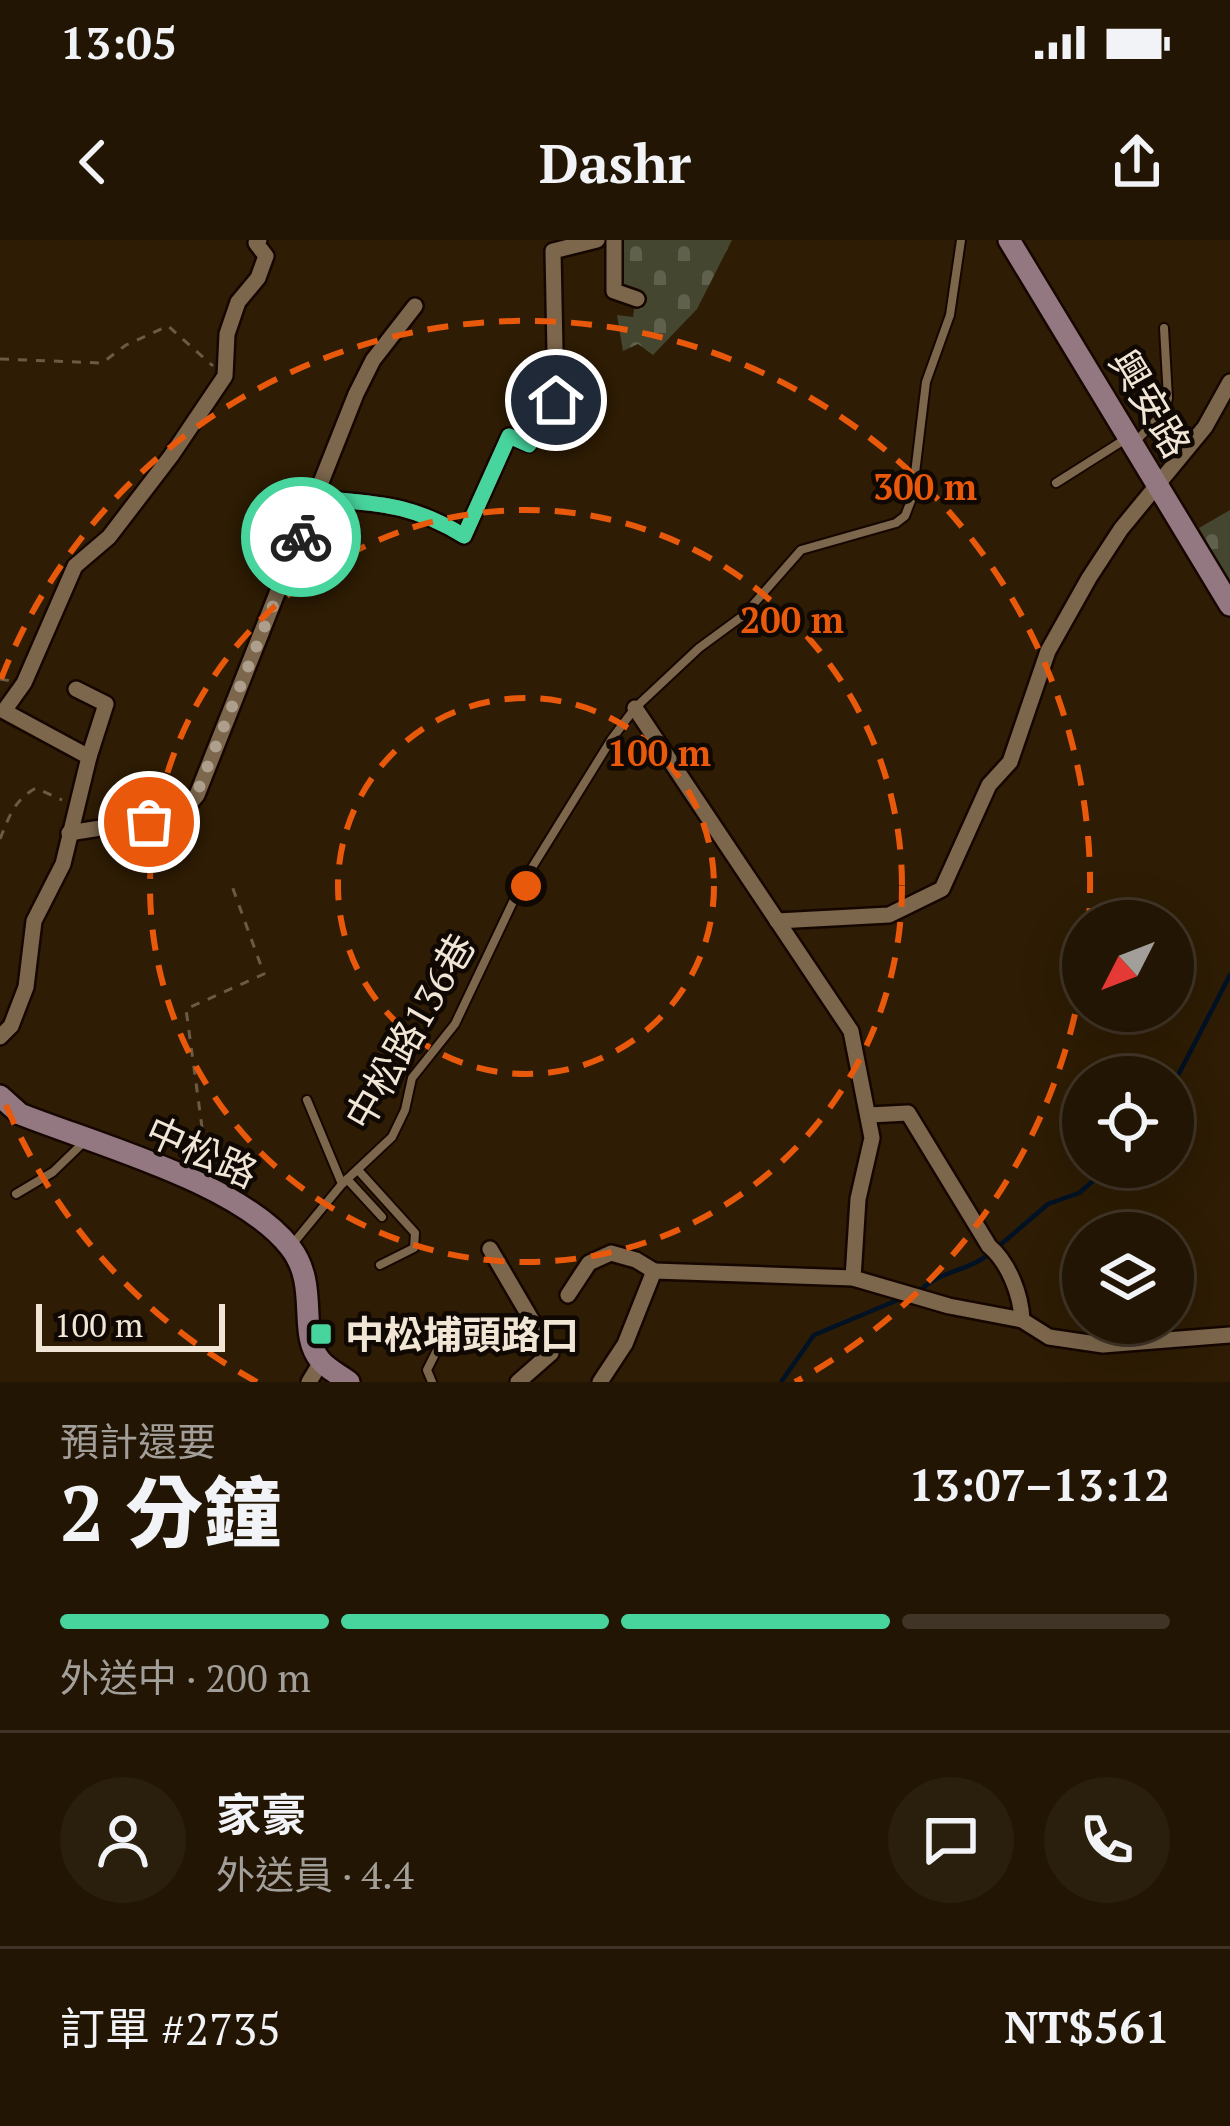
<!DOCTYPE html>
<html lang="zh-TW">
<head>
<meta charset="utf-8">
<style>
	body { margin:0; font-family:"PT Serif","Noto Sans TC",serif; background:#2a1e0d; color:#f1f3f6; height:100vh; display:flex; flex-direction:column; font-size:45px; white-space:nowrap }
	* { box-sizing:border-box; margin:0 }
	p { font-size:39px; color:#a29f9a }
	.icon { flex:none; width:66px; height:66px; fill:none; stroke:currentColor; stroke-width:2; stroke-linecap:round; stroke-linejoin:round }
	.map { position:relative; height:1142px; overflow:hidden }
	.details { display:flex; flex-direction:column; background:#221503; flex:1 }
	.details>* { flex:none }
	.needle { width:78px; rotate:228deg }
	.buttons { position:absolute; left:1062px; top:660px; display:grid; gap:24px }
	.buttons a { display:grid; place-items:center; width:132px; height:132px; border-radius:50%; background:#221503; box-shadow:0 12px 48px #0002,0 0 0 3px #3f3425; font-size:60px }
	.scale { position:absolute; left:36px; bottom:30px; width:189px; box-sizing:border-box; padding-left:12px; border:6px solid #f1e5d6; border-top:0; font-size:33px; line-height:42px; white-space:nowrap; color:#f1e5d6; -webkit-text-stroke:9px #100802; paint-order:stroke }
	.pin { position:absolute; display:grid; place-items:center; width:102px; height:102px; color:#fff; margin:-51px; border:6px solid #fff; border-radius:50%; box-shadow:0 3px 12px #0007 }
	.courier { position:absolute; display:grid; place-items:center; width:120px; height:120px; margin:-60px; border:9px solid #47d49d; border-radius:50%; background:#fff; color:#222; box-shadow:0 3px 15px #0007 }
	.overview em { font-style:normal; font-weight:800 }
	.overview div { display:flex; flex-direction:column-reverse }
	.overview { display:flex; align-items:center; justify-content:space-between; height:204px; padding:0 60px }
	h1 { font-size:78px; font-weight:800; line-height:90px }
	.bar { display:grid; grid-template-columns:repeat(4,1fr); gap:18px 12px; align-content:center; height:144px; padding:0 60px }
	.bar i { height:15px; border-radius:9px; background:#3f3425 }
	.bar .active { background:#47d49d }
	.bar p { grid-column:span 4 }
	.line { display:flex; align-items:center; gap:30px; padding:0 60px; border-top:3px solid #3f3425 }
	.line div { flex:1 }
	.round { display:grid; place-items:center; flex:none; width:126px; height:126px; border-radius:63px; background:#2a1e0d }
	.status { display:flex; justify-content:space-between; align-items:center; height:84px; padding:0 60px; background:#221503; direction:ltr }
	.status svg { height:33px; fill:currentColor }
	header { display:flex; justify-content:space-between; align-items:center; height:156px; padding:0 60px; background:#221503; font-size:54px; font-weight:800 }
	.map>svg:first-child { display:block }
	.cemetery { fill:url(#cemetery-stones) }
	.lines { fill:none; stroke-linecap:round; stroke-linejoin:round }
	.stream { stroke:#011224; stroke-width:4.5 }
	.lane-casing { stroke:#160600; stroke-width:12 }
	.street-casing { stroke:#160600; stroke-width:20 }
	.secondary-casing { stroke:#160600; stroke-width:26 }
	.path { stroke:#6b5b45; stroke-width:3; stroke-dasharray:9 9; stroke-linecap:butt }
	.lane { stroke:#7c664c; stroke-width:8 }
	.street { stroke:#7c664c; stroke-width:15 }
	.secondary { stroke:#937882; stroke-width:21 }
	.done { stroke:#ad9f8c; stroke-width:12; stroke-dasharray:0 21.6 }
	.route { stroke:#47d49d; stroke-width:15 }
	.ring { fill:none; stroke:#e8590c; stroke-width:6; stroke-dasharray:21 15 }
	.poi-dot { fill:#47d49d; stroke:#100802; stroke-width:4.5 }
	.labels { text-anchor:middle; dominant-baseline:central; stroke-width:9; stroke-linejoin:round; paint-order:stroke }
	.street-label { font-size:39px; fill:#f1e5d6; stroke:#100802 }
	.poi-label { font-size:39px; font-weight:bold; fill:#f1e5d6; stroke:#100802; text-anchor:start }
	.centre { fill:#e8590c; stroke:#100802; stroke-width:6 }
	.ring-label { font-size:36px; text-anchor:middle; font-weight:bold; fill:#e8590c; stroke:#100802; stroke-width:9; stroke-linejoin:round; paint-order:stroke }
</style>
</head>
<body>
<div class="status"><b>13:05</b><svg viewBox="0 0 49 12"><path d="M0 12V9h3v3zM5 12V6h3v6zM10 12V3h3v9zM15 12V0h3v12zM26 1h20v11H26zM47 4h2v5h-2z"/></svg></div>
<header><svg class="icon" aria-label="back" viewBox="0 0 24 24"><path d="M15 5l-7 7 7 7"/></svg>Dashr<svg class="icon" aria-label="share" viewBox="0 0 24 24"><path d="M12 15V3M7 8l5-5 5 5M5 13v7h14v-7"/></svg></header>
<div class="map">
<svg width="1230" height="1142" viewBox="0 0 1230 1142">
	<defs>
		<pattern id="cemetery-stones" width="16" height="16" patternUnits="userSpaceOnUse" patternTransform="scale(3)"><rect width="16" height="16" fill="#444630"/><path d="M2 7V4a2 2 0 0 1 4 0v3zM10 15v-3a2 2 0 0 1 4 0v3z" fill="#5f614d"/></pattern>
	</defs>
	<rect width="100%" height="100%" fill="#2e1c04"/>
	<g class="cemetery">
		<polygon points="619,0 732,0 697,69 653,115 638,104 623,111 617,75 633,77 637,49 621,43"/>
		<polygon points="1230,270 1230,344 1199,288"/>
	</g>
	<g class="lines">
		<g class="stream">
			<polyline points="1173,845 1230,735"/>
			<polyline points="998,1007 1048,964 1079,953 1109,927"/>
			<path d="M921,1050C939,1031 969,1031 989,1014"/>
			<polyline points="781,1142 814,1095 905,1057"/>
		</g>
		<defs>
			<g id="lane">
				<polyline points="1137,200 1165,171 1168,158 1164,88"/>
				<polyline points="1056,243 1124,200"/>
				<polyline points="307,860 342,944"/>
				<polyline points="358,930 415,993 414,1008 380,1025"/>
				<polyline points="347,939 382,977"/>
				<polyline points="16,954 53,932 85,901"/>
				<polyline points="291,1006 342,944 392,897 405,870 412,838 455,784 520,647 611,500 635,468 699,408 744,375 801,310 896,283 905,276 912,258 926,142 950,75 961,0"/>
				<polyline points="432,1142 427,1130 436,1112 478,1081"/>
			</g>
			<g id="street">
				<polyline points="614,0 614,51 637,59"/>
				<path d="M317,258C377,264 411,263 464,296L509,196L529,204L556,161L553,11L597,0"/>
				<polyline points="76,449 106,464 89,517"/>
				<polyline points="635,468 851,791 872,898 858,959 853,1038"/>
				<polyline points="69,593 170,577 185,569 197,555 356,154 373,120 415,66"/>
				<polyline points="777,681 889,675 942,649 989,545 1010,522 1048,411 1089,338 1121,289 1205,187 1230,142"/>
				<polyline points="0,797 11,786 26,747 34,681 63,624 89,517 4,471 24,443 75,326 109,297 171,216 225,136 227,94 238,62 258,38 266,16 256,3 259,0"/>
				<path d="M869,875L908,873L989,1006C1009,1023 1021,1055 1022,1080"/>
				<polyline points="490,1009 551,1113 518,1142"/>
				<polyline points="568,1055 589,1023 611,1013 636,1020 654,1031"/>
				<polyline points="309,1142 321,1122"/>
				<polyline points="600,1142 625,1104 654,1031 853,1038 949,1066 1022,1080 1049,1097 1103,1105 1230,1095"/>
			</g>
			<g id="secondary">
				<polyline points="1009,0 1230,365"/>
				<path d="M0,856L20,874C98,905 240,943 290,1007C320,1045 297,1092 320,1120C327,1129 340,1135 349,1142"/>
			</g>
		</defs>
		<use href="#lane" class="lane-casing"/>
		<use href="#street" class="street-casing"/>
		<use href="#secondary" class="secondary-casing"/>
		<g class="path">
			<polyline points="0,119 102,123 126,105 168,86 213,126"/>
			<polyline points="0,439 11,441"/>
			<path d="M0,599C9,577 14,560 36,548L62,560"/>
			<polyline points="203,924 204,902 186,769 264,734 232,646"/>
		</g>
		<use href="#lane" class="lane"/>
		<use href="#street" class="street"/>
		<use href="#secondary" class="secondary"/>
	</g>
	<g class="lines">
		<path class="done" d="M149,582C171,577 183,572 196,555L301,297"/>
		<path class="route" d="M301,297L317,258C377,264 411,263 464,296L509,196L529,205L556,160"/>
	</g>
	<g class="ring">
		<circle cx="526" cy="646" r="188"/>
		<circle cx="526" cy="646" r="376"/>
		<path d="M1082 739A564 564 0 0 1 795 1142M257 1142A564 564 0 0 1 1 853M1 439A564 564 0 0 1 1089 680"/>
	</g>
	<rect class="poi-dot" x="309" y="1082" width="24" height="24" rx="6"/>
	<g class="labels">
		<g class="street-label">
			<text transform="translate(1151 163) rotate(59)">興安路</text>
			<text transform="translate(409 791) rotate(-60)">中松路136巷</text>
			<text transform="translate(202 911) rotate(24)">中松路</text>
		</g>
		<g class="poi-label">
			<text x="345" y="1094">中松埔頭路口</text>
		</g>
	</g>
	<circle cx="526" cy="646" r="18" class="centre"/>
	<g class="ring-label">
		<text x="925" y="260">300 m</text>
		<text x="792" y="393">200 m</text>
		<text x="659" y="526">100 m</text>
	</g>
</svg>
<div class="buttons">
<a><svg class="needle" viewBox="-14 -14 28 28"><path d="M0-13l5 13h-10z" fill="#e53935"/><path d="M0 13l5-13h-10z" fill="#a29f9a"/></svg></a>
<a><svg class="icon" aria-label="locate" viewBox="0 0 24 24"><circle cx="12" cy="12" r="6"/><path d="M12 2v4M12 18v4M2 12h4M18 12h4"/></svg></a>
<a><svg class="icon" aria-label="layers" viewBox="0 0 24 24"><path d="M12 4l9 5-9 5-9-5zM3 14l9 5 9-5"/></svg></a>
</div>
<div class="scale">100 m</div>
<div class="pin" style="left:149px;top:582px;background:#ea580c"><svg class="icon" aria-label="bag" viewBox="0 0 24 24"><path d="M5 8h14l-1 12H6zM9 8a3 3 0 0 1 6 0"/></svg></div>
<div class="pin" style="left:556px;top:160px;background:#1f2937"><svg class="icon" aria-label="home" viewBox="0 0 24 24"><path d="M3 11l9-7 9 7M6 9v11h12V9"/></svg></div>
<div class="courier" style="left:301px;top:297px"><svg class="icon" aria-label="bike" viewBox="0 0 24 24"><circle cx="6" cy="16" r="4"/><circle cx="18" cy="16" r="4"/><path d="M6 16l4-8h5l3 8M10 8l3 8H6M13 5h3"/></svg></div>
</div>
<section class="details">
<div class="overview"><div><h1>2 分鐘</h1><p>預計還要</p></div><em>13:07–13:12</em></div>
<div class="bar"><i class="active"></i><i class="active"></i><i class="active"></i><i></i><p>外送中 · 200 m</p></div>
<div class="line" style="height:216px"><a class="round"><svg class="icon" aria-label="person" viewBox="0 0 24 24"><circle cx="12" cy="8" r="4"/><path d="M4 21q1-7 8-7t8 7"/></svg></a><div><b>家豪</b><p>外送員 · 4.4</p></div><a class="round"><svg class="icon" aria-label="chat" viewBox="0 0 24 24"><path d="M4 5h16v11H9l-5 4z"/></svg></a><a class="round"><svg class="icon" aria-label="phone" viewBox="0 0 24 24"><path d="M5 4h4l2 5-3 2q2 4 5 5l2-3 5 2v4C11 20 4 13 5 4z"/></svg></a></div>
<div class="line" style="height:156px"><div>訂單 #2735</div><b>NT$561</b></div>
</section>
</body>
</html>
